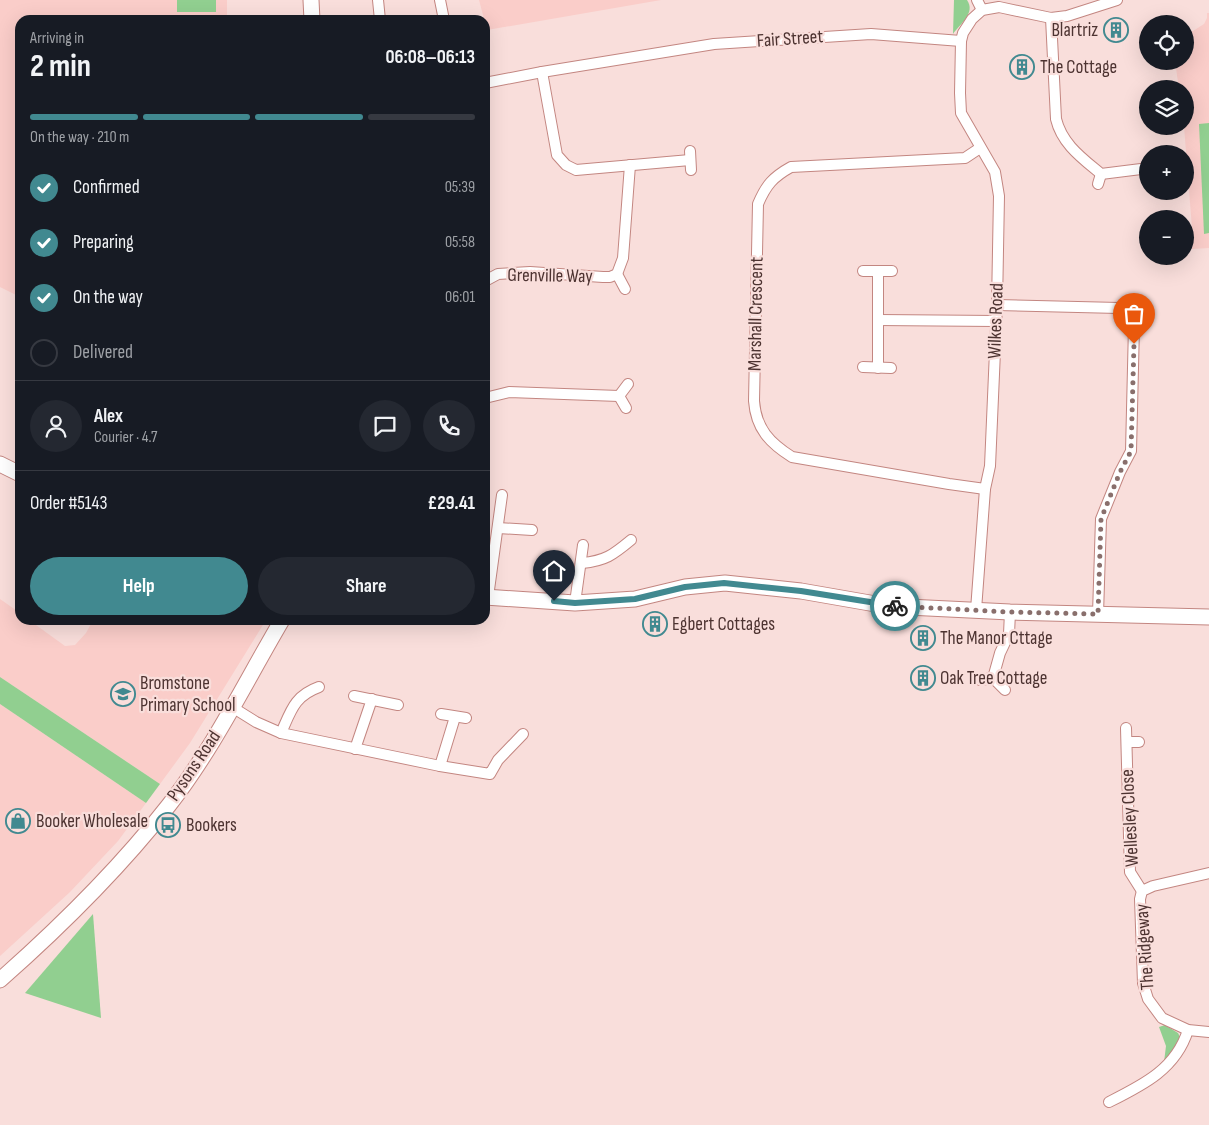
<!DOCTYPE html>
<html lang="en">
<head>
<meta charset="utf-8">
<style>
	body { margin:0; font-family:"Sofia Sans Condensed",sans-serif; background:#242831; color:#f1f3f6; height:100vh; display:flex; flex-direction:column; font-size:19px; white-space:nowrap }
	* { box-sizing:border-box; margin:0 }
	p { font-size:16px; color:#9ea1a6 }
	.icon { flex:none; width:28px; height:28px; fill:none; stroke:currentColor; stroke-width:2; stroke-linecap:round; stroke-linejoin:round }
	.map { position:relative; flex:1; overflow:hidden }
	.side { position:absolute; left:15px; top:15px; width:475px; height:610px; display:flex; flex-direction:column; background:#171b24; border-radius:15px; box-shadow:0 5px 20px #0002 }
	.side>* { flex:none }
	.controls { position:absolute; left:1139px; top:15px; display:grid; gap:10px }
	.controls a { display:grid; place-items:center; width:55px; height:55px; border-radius:50%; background:#171b24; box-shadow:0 5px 20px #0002; font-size:25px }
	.pin { position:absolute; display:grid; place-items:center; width:42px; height:42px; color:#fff; margin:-51px -21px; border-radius:50% 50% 50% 0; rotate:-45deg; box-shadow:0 0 5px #0007 }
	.pin .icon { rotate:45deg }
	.courier { position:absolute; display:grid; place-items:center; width:50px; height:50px; margin:-25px; border:4px solid #418990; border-radius:50%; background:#fff; color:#222; box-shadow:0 1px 6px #0007 }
	.head em { font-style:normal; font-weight:700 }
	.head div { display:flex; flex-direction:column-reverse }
	.head { display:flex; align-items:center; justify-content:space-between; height:85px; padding:0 15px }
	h1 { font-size:32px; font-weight:700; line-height:38px }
	.bar { display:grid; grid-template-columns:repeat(4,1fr); gap:8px 5px; align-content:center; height:60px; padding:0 15px }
	.bar i { height:6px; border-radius:4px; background:#363941 }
	.bar .selected { background:#418990 }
	.bar p { grid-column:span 4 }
	.line { display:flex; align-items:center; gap:12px; padding:0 15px; border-top:1px solid #363941 }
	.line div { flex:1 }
	.round { display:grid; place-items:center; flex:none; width:52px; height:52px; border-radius:26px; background:#242831 }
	ol { padding:0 15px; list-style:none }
	li { display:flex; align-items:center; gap:15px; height:55px }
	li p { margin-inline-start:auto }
	li .icon { padding:5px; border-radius:50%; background:#418990; color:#fff; stroke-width:4 }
	li:last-child { color:#9ea1a6 }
	li i { width:28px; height:28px; border:2px solid #363941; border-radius:50% }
	.action { display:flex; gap:10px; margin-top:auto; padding:10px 15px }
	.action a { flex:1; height:58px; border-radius:30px; background:#418990; color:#fff; font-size:20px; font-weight:700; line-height:58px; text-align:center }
	.action a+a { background:#242831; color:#f1f3f6 }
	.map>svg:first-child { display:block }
	.built { fill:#facdc9 }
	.green { fill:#91cf90 }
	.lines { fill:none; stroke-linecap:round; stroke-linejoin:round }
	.street-casing { stroke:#c38681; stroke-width:12 }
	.secondary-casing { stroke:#c38681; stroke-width:17 }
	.street { stroke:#fff; stroke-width:10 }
	.secondary { stroke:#fff; stroke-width:15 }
	.done { stroke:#896f6c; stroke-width:5; stroke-dasharray:0 9 }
	.route { stroke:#418990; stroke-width:6 }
	.labels { text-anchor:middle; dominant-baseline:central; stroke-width:4.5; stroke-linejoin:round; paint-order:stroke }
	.poi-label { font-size:19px; fill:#4d3331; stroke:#f9dedb; text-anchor:start }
	.street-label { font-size:19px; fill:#4d3331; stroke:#f9dedb }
</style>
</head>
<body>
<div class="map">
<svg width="1209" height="1125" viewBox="0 0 1209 1125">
	<rect width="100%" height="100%" fill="#f9dedb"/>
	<g class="built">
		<polygon points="0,0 227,0 227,20 20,20 20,297 0,287"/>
		<polygon points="479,0 661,0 487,30"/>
		<polygon points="1207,13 1209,13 1209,248 1192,249 1192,228 1184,126 1185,89 1179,89 1175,61 1185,61 1185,32 1193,31 1204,24 1207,18"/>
		<polygon points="0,599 20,613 20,620 29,620 65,646 75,645 86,633 93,620 266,620 190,743 160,784 0,677"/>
		<polygon points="0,704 146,803 118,841 70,892 0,956"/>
	</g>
	<g class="green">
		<rect x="177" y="0" width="39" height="12"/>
		<path d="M954,0H967C976,13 960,24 953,34Z"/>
		<polygon points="1209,123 1209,233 1204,234 1199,124"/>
		<polygon points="0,677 160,784 146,803 0,704"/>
		<polygon points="93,914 101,1018 25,993"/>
		<polygon points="1165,1025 1178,1033 1181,1039 1166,1063 1164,1062 1166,1046 1159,1027"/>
	</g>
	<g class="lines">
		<defs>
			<g id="street">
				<polyline points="378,0 380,20"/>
				<polyline points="440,0 444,20"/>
				<polyline points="977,0 982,10"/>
				<path d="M1051,18L1056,119C1062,144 1082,158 1101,174L1141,169"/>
				<polyline points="542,72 557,155 566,165 576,170 690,160"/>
				<polyline points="485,83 542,72 714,44 871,34 961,41"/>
				<path d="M980,148L965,158L791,167C773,177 766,185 758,204L754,401C756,429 770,443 792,457L949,484L985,489"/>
				<polyline points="690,151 691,170"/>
				<polyline points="1098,184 1101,174"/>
				<polyline points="863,271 892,271"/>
				<polyline points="617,274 625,289"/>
				<polyline points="485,281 498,274 530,272 603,277 610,277 617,274 623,258 630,165"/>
				<polyline points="997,305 1119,308 1131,315 1134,326 1131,451 1120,472 1101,519 1098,614"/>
				<polyline points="878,320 996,321"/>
				<polyline points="863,367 891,368"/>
				<polyline points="878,368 878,271"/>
				<polyline points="485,398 509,392 619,396"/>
				<polyline points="626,408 619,396 628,384"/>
				<polyline points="498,528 532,530"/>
				<path d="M582,563C605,561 613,555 631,540"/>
				<polyline points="488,597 502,495"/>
				<polyline points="575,603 583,545"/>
				<polyline points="976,610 985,489 990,466 997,305 999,196 995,172 961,113 960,93 961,41 963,33 972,19 982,10 999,7 1051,18 1067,16 1117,0"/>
				<polyline points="993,678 1000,653 1009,634 1010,612"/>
				<polyline points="980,680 993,678 1005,690"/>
				<polyline points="354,696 398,705"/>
				<polyline points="232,707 256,722 281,733 440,766 490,774 498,760 523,734"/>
				<polyline points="441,714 466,718"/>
				<polyline points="1126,728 1130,872 1142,891"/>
				<path d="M281,733C291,711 294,696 319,687"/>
				<polyline points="1127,742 1139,742"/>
				<polyline points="355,749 372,699"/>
				<polyline points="440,766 455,717"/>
				<polyline points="1209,873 1153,886 1142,891 1140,899 1143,983 1148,999 1162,1018 1188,1030 1209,1032"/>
				<path d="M1109,1102C1143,1085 1176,1069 1188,1030"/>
			</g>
			<g id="secondary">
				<polyline points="311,0 312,20"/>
				<polyline points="0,464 20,474"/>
				<polyline points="485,597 575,603 635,599 685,587 725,583 801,591 887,606 1010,612 1209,617"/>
				<path d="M0,980C60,927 119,869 169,805C213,749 246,681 282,620"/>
			</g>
		</defs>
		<use href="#street" class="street-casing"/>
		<use href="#secondary" class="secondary-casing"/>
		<use href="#street" class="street"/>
		<use href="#secondary" class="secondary"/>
	</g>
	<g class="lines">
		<polyline class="done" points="895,606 1010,612 1098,614 1101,519 1120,472 1131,451 1134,344"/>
		<polyline class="route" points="554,601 575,603 635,599 685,587 724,583 801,591 895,606"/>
	</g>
	<defs>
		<symbol id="building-ring" viewBox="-11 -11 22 22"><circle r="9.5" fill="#f9dedb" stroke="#418990" stroke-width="1.5"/><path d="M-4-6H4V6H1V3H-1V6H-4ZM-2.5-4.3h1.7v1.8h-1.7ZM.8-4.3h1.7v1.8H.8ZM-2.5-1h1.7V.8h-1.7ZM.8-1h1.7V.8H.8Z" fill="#418990"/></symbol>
		<symbol id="school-ring" viewBox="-11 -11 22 22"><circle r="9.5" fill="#f9dedb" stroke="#418990" stroke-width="1.5"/><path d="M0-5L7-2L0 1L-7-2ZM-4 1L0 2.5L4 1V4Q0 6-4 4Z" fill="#418990"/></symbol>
		<symbol id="shop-ring" viewBox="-11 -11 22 22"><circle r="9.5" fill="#f9dedb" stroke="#418990" stroke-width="1.5"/><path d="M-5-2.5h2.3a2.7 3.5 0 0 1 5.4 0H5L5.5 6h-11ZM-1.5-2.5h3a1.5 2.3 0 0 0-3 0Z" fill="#418990"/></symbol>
		<symbol id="bus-ring" viewBox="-11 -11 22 22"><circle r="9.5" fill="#f9dedb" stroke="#418990" stroke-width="1.5"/><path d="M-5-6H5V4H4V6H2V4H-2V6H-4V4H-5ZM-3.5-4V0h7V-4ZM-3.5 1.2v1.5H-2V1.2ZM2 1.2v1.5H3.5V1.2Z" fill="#418990"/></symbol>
	</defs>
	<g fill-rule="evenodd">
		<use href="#building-ring" x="1102" y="16" width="28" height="28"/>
		<use href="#building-ring" x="1008" y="53" width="28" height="28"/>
		<use href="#building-ring" x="641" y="610" width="28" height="28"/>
		<use href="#building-ring" x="909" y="624" width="28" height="28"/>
		<use href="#building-ring" x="909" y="664" width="28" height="28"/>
		<use href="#school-ring" x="109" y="680" width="28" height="28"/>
		<use href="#shop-ring" x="4" y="807" width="28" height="28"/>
		<use href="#bus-ring" x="154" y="811" width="28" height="28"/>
	</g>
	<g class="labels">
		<g class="poi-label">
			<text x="1098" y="30" text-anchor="end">Blartriz</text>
			<text x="1040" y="67">The Cottage</text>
			<text x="672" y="624">Egbert Cottages</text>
			<text x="940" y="638">The Manor Cttage</text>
			<text x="940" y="678">Oak Tree Cottage</text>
			<text x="140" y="683">Bromstone<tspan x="140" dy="22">Primary School</tspan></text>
			<text x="36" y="821">Booker Wholesale</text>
			<text x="186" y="825">Bookers</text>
		</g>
		<g class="street-label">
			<text transform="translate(790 39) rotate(-4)">Fair Street</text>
			<text transform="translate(550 276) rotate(1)">Grenville Way</text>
			<text transform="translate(756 314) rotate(-89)">Marshall Crescent</text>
			<text transform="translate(996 321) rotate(-88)">Wilkes Road</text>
			<text transform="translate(194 766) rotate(-56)">Pysons Road</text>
			<text transform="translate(1130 818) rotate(-93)">Wellesley Close</text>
			<text transform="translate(1145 947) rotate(-94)">The Ridgeway</text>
		</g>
	</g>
</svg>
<div class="controls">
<a><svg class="icon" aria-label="locate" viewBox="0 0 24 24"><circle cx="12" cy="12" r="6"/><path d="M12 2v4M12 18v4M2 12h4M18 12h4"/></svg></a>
<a><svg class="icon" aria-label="layers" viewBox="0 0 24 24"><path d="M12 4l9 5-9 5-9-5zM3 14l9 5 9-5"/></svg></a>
<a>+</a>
<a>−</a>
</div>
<div class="pin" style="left:1134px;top:344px;background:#ea580c"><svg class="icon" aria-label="bag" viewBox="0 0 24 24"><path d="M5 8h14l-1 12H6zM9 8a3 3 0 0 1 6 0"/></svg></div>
<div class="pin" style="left:554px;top:601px;background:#1f2937"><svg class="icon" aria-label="home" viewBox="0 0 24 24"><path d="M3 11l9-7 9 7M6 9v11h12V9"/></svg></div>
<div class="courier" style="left:895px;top:606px"><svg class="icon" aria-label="bike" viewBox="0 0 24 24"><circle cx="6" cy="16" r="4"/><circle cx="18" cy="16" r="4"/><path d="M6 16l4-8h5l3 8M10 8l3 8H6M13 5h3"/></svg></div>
<section class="side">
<div class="head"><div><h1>2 min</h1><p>Arriving in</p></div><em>06:08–06:13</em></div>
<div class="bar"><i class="selected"></i><i class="selected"></i><i class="selected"></i><i></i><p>On the way · 210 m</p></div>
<ol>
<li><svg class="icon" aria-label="check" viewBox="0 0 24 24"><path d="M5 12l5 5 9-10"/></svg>Confirmed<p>05:39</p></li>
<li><svg class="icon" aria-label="check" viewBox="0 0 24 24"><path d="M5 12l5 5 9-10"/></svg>Preparing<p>05:58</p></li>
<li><svg class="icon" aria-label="check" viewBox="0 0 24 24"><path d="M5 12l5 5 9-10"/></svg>On the way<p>06:01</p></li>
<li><i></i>Delivered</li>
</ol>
<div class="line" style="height:90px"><a class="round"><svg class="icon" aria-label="person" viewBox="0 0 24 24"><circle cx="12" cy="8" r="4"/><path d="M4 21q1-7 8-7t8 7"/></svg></a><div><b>Alex</b><p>Courier · 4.7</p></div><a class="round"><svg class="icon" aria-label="chat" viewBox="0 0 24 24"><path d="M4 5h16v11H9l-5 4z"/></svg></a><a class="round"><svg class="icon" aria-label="phone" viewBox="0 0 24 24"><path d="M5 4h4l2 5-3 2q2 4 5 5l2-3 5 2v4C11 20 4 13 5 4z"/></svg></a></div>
<div class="line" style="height:65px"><div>Order #5143</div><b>£29.41</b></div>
<div class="action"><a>Help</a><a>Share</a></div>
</section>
</div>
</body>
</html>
